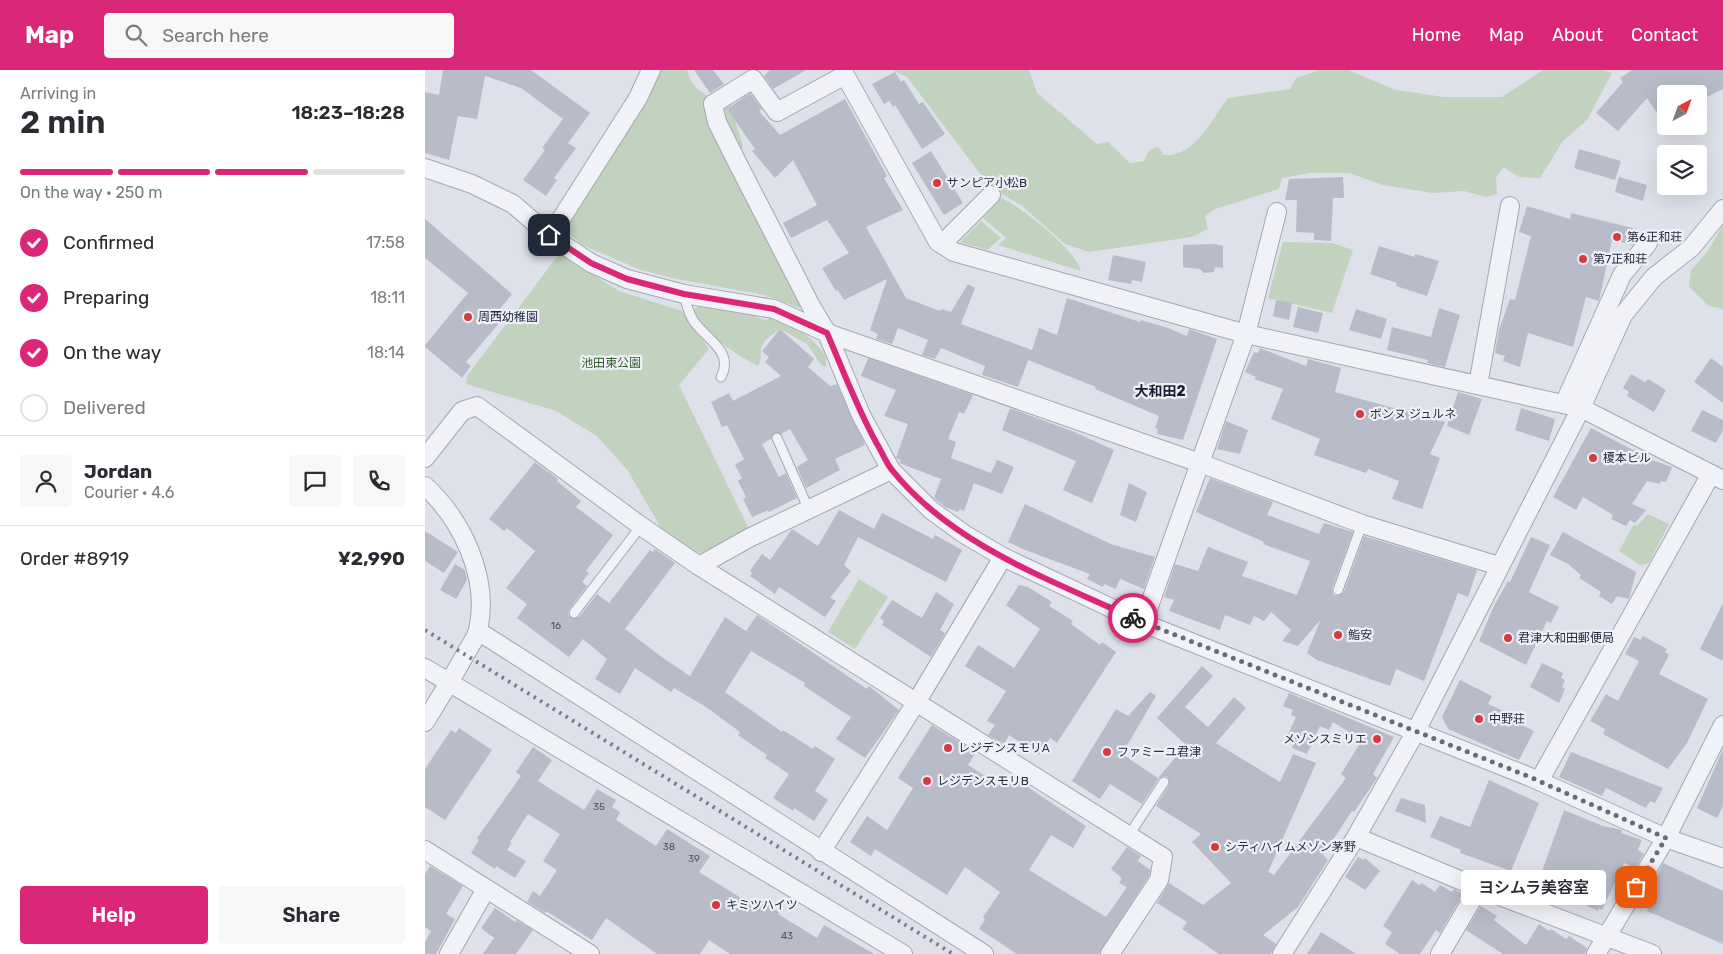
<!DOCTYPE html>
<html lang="en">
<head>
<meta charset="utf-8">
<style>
	body { margin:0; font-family:Rubik,"Noto Sans JP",sans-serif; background:#f7f7f7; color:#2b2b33; height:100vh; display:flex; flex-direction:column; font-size:19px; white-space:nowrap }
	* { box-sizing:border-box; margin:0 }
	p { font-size:16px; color:#7c7c81 }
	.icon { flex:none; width:28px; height:28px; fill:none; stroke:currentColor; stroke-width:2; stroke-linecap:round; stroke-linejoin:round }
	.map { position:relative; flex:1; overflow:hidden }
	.side { display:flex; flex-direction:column; background:#fff; width:425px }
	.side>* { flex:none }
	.needle { width:32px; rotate:41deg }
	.controls { position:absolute; left:1232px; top:15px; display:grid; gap:10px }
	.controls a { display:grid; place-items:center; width:50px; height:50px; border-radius:5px; background:#fff; box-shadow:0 5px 20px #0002; font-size:25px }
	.pin { position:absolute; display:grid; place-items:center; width:42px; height:42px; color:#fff; margin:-21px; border-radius:10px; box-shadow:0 2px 8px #0006 }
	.courier { position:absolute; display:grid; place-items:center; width:50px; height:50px; margin:-25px; border:4px solid #db2777; border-radius:50%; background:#fff; color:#222; box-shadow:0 1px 6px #0007 }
	.bubble { position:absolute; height:35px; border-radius:5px; background:#fff; box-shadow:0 5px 20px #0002; font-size:16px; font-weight:600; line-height:35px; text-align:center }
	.head em { font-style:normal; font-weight:600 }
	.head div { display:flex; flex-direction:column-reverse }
	.head { display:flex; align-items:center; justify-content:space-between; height:85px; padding:0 20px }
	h1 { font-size:32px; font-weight:600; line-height:38px }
	.bar { display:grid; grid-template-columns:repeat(4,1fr); gap:8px 5px; align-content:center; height:60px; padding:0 20px }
	.bar i { height:6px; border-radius:4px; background:#e1e1e2 }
	.bar .selected { background:#db2777 }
	.bar p { grid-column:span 4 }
	.line { display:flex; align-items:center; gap:12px; padding:0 20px; border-top:1px solid #e1e1e2 }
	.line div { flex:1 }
	.round { display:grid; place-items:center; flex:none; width:52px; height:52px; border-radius:5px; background:#f7f7f7 }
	ol { padding:0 20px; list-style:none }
	li { display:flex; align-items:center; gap:15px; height:55px }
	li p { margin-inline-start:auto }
	li .icon { padding:5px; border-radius:50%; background:#db2777; color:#fff; stroke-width:4 }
	li:last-child { color:#7c7c81 }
	li i { width:28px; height:28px; border:2px solid #e1e1e2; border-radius:50% }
	.primary-button { display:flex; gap:10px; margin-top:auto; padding:10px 20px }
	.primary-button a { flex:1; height:58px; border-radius:5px; background:#db2777; color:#fff; font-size:20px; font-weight:600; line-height:58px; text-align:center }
	.primary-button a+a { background:#f7f7f7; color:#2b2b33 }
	header { display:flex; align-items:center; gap:30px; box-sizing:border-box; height:70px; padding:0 25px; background:#db2777; color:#fff }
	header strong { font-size:24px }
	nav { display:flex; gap:28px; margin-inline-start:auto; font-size:18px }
	.search { width:350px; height:45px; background:#f7f7f7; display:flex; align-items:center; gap:12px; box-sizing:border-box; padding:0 18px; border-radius:5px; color:#7c7c81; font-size:19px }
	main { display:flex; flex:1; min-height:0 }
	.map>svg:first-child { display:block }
	.green { fill:#c1d3be }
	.building { fill:#b8bcc9 }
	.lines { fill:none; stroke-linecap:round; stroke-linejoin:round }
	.lane-casing { stroke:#a3a7b3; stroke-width:11 }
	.street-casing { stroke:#a3a7b3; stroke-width:20 }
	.lane { stroke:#f1f2f7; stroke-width:9 }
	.street { stroke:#f1f2f7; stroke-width:18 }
	.rail { stroke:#767e93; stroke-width:4; stroke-dasharray:2.5 5; stroke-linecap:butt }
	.done { stroke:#666c7c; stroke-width:5; stroke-dasharray:0 9 }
	.route { stroke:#db2777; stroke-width:6 }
	.poi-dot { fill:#d83940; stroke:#eef0f6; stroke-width:2 }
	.labels { text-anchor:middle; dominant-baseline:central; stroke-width:4.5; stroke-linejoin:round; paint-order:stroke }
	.number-label { font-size:10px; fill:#4a5163 }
	.poi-label { font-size:12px; fill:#262d41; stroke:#eef0f6; text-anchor:start }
	.park-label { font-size:12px; fill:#365d32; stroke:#eef0f6 }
	.neighbourhood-label { font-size:14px; font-weight:bold; fill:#181e31; stroke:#eef0f6 }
</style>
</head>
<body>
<header>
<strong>Map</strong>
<div class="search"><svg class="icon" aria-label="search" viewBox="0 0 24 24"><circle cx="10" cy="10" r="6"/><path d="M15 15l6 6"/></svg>Search here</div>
<nav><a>Home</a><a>Map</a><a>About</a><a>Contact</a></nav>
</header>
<main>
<section class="side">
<div class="head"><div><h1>2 min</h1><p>Arriving in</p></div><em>18:23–18:28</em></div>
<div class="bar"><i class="selected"></i><i class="selected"></i><i class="selected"></i><i></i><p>On the way · 250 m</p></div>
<ol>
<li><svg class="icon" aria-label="check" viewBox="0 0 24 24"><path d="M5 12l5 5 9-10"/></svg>Confirmed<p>17:58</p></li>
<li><svg class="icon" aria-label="check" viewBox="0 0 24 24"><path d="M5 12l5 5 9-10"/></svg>Preparing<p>18:11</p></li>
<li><svg class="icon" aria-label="check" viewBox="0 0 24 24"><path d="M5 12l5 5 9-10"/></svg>On the way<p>18:14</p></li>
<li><i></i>Delivered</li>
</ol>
<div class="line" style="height:90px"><a class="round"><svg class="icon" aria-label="person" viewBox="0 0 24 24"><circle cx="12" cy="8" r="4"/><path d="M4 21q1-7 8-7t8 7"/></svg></a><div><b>Jordan</b><p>Courier · 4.6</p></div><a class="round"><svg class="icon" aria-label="chat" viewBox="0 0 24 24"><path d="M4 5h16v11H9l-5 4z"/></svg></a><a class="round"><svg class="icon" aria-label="phone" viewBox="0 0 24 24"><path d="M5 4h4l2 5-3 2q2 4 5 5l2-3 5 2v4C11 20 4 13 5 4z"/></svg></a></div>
<div class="line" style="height:65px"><div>Order #8919</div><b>¥2,990</b></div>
<div class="primary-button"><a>Help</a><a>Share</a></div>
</section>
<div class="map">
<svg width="1298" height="884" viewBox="0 0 1298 884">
	<rect width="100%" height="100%" fill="#dee1e9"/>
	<g class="green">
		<path d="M230,0H262C268,23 284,27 305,34L318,75L312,104L377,228L375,238L339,225L252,209L216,200L157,175L138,158Z"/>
		<path d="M467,0H604L612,23L672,74L683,72L705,93L719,91L724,80L733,77L739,85C769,88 787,49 803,28L865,19L871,8L894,0H923L971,20L1019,27H1077L1118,0H1178L1187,3L1162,50L1138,71L1115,108L1094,107L1078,97L1071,108L1072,124L1061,127L1039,121L1008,123L958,115L924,103H886L857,108L854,119L790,139L780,146L783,159L767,167L664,182L640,174L596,135L566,118L482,7Z"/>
		<path d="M576,128C597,137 650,179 656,201L573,175L581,168L558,148Z"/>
		<polygon points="556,151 576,168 562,180 535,172"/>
		<polygon points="1298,155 1298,239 1284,236 1264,217 1266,200 1283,181"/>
		<polygon points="858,172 907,173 928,180 907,243 843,228"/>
		<polygon points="134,184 194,221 257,241 284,279 254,315 324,459 276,483 263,480 241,467 203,401 172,366 131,341 41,314 42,306"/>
		<path d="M273,236C289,236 305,237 321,241C329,243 333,250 342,250L345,247C365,249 390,270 401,286V297L396,295L382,274L355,259C347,265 337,270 336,280C335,287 337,290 333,296C315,286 272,262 269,240Z"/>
		<polygon points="1223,444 1244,454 1224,493 1215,495 1194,481 1209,454 1212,456"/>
		<polygon points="434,509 463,527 430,579 403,562"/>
	</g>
	<g class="building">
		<polygon points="18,0 106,0 165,43 143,73 151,78 129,108 132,110 121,126 98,110 120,80 117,78 138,49 96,18 60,6 52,49 33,46 24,90 0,83 0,22 14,25"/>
		<polygon points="269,0 288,0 299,14 285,23"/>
		<polygon points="345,0 381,0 348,19 339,6"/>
		<polygon points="1207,0 1298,0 1298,19 1274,31 1274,24 1241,24 1241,57 1222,28 1193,61 1171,43 1198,12 1195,8"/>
		<polygon points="470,2 476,12 479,10 494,34 498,32 520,64 497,79 470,35 468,37 464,31 459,34 447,14"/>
		<polygon points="325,23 337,39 334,41 355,65 420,29 462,106 459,108 478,140 441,157 481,228 515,241 517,239 526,242 543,214 550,218 536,254 607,280 614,258 632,265 642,228 715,252 716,250 743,258 762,266 764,259 792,269 758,370 732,364 733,359 730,358 734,346 670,319 671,317 603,290 606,283 593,317 557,305 560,296 516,278 510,289 497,285 503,270 473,258 467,274 451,269 453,264 445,260 462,209 419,230 413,220 411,221 397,198 424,183 402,150 366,168 358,153 392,135 368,90 350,108 327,81 330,79 302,39"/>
		<polygon points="1154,79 1196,91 1190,110 1149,98"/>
		<polygon points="506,81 538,133 519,145 487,93"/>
		<polygon points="918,107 919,128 908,128 906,171 889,170 889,163 871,162 872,130 860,130 864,109"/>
		<polygon points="1194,107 1222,115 1218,131 1190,122"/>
		<polygon points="1102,136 1145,149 1146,143 1212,159 1208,175 1187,170 1174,231 1161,227 1148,277 1103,263 1095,297 1078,291 1080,286 1070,283 1074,260 1085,229 1090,230 1106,166 1094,162"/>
		<polygon points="0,149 87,224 74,240 81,245 41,292 46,296 37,308 0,277 0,275 43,223 0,188"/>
		<polygon points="790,174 798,176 798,198 790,197 789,202 779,203 775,199 758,197 758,175"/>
		<polygon points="954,176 990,187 990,184 1014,191 1002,226 971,216 972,213 945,204"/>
		<polygon points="688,185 721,192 717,212 707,210 706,214 683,210"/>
		<polygon points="851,230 867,233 864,250 848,246"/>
		<polygon points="873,237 898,243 893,263 868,257"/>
		<polygon points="1014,238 1035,245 1020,297 1002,293 1003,290 962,280 967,257 1006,267"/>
		<polygon points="931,239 962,249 956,269 924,260"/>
		<polygon points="355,259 389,289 383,297 405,316 412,314 440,375 410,389 415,400 381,418 372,397 383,390 365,359 356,364 349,363 346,369 337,374 354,407 361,403 372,428 344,442 343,440 327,447 318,429 321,427 313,411 317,408 310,395 319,389 302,355 297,357 286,332 304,323 308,331 356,306 340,292 344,287 337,281"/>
		<polygon points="835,278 881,296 883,289 916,298 910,322 1020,352 1005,384 1015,388 997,439 967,429 974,411 943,399 941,403 889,385 895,369 846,349 858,319 829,309 831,307 820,302 829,282 833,283"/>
		<polygon points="443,288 548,325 539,344 534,342 523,369 531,372 526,388 566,403 572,390 589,397 577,424 549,413 539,441 535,439 533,442 520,437 509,428 516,409 474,393 476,390 471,388 483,354 459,346 471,320 436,306"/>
		<polygon points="1286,288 1298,297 1298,333 1269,312"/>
		<polygon points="1206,304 1220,312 1223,309 1241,320 1229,342 1202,326 1204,322 1198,318"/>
		<polygon points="1033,322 1057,329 1044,365 1022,356"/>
		<polygon points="585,338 647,361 689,380 667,433 638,420 651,391 577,360"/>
		<polygon points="1096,338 1130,349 1124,371 1090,360"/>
		<polygon points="1277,340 1298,350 1298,360 1291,373 1266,361"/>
		<polygon points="801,351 823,360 815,384 792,379"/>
		<polygon points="1166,358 1204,378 1228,388 1227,390 1247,397 1241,412 1236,411 1235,414 1222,411 1207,434 1221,440 1210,453 1205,450 1201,456 1186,449 1188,445 1158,427 1151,440 1128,427"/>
		<polygon points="110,392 133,409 132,411 156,431 151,437 188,465 161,501 164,503 157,512 162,516 144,540 143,545 146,548 154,547 172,524 184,533 225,480 227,482 230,479 250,493 200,559 238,588 265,606 300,547 321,561 332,545 442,619 444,616 474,640 440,688 411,669 426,647 379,616 380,613 326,581 300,622 357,662 358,660 388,679 390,676 410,689 390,721 403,730 389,751 369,738 368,741 348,728 364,704 340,688 342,685 313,665 315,662 281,637 249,618 246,622 210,598 195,624 170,609 182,589 158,569 144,587 92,548 102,534 81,518 110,481 82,458 79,461 64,449"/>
		<polygon points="785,408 848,432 842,445 894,464 899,453 928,462 907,518 908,524 911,526 919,522 939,466 1052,500 1043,527 1033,523 999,611 971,599 965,616 892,590 882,583 896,549 873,576 857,571 866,560 846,542 839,551 829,546 825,555 800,545 795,560 744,541 749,530 739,527 750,494 773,501 783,477 823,492 817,506 872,525 885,491 838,474 839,472 771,442"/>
		<polygon points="704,413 722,422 711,452 695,445"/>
		<polygon points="600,434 686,474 730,487 719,519 695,509 691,519 679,514 678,517 662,509 665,504 600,480 583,472"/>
		<polygon points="414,440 449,459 457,443 508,469 510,465 537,480 521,512 433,467 419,495 426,501 405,528 411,531 400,547 354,517 350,524 325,506 327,503 325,501 337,484 345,490 367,459 393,476"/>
		<polygon points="0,461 33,482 19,503 0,491"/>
		<polygon points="1138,462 1211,502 1204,529 1192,526 1187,534 1174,526 1176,522 1154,508 1156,505 1143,494 1125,485"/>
		<polygon points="1106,467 1125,475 1104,522 1134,537 1126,553 1122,551 1101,595 1054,571 1069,536 1083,511 1085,512"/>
		<polygon points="30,494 40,500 42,510 31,529 15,520"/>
		<polygon points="594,515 603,517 627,532 624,536 648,551 646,554 675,575 677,572 691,582 632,673 625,668 614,685 584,665 579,674 563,665 570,655 562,651 581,621 540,596 553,575 589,598 615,559 581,535"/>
		<polygon points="511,522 529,534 515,560 520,563 506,587 457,555 459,551 455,548 467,530 497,548"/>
		<polygon points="1298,533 1298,591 1275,579"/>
		<polygon points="1218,566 1242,579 1240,582 1244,585 1234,604 1283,629 1262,673 1243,699 1178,664 1180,659 1165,651 1181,624 1193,631 1214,591 1200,584 1209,567 1216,570"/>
		<polygon points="1117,593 1138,603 1136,608 1140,610 1137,617 1140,619 1134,633 1105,617"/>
		<polygon points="777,596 788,606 760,637 783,657 809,627 821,638 791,673 855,712 868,684 891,693 843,802 849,805 921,708 916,704 937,670 908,652 904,660 895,656 882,684 867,678 869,672 861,669 871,647 866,645 868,640 858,636 864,623 969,667 948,704 952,708 929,742 927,741 898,785 903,790 873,837 838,865 851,874 846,884 794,884 757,859 762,852 732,833 744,813 778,835 806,813 767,772 776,764 731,736 744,715 743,707 739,706 734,708 717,734 685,714 675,729 647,711 691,639 703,646 725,622 731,626 697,684 733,708 761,675 732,648"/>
		<polygon points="1035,610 1067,626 1063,634 1090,646 1089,651 1109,661 1094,690 1023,659 1017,647"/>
		<polygon points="507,655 551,682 543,695 574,715 577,712 581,714 586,706 661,756 648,778 626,765 604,800 681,847 702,817 694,813 697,808 686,799 702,777 716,786 713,791 725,800 724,806 674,884 592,884 554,859 560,850 558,847 575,822 540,797 522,825 450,779 446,786 425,772 442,746 462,760 488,718 473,708"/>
		<polygon points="34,658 67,680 20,750 0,737 0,699 26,660 31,663"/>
		<polygon points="108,677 127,690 113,711 159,740 172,719 191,730 187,737 195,742 191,750 231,776 242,759 285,786 274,802 321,831 323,828 330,834 334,828 354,842 353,844 392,868 399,855 449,884 305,884 284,870 275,884 232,884 181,848 167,870 121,841 120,843 102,832 108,821 115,826 132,800 118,791 135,764 103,744 85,772 87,773 82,780 101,791 90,808 71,796 70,799 46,783 54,770 52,768 96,706 91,702"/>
		<polygon points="1298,679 1298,736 1292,748 1272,738"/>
		<polygon points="1146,682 1238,718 1230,733 1225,731 1221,738 1181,718 1177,726 1134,707"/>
		<polygon points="1064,710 1114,733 1086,801 1035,783 1036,780 1005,767 1015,746 1045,757"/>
		<polygon points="976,728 1000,735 1001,753 970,741"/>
		<polygon points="1139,740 1178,756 1197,760 1196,763 1217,770 1213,780 1219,784 1210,798 1199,793 1177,840 1174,838 1173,841 1154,832 1157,824 1115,807"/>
		<polygon points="933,787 939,790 940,788 955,801 940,820 920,807"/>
		<polygon points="1238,793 1298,821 1298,874 1222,841 1223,838 1220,837 1222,831 1220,829"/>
		<polygon points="5,796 38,816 21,844 30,849 11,884 0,884 0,872 6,861 0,857 0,804"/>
		<polygon points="987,810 994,815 997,813 1010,822 1015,815 1027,822 1029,819 1038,824 1015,863 1011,860 995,884 975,884 960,874 967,862 958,856"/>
		<polygon points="1056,836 1072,846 1069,850 1101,875 1114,854 1124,861 1126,859 1141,869 1144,866 1162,878 1160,884 1078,884 1041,860"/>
		<polygon points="70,838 90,852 91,850 108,860 91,884 58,884 69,868 56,858"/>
		<polygon points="896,862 931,884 882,884"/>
	</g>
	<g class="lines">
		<defs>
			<g id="lane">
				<path d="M259,224C261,233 263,242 268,250C280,269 310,281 296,307"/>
				<polyline points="352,368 384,440"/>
				<polyline points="913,520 937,454"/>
				<polyline points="149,543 216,456"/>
				<polyline points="704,765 739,712"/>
			</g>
			<g id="street">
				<polyline points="0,98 47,114 88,134 124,165 166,193 202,209 259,224 349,239 402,263 775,393 937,454 1074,496"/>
				<polyline points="129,160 213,28 226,0"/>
				<polyline points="517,174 566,125"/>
				<polyline points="1053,315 1085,136"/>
				<polyline points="1139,334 1197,205 1223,173"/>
				<polyline points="0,388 37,341 52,336 216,456 274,496 738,787 734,810 685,884"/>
				<polyline points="1298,410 1156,338 821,264 529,182 513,172 420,5 352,42 328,9 288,34 292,52 313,94 386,236 402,263 436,345 466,400 506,440 539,464 578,487 718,553 1105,707 1241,768 1298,788"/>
				<path d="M0,416C37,450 65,508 53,560C51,568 45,576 41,583C28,607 14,629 0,652"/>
				<polyline points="274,496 324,468 466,400"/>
				<polyline points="718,553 821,264 852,142"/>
				<polyline points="53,561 559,884"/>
				<polyline points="0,598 478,884"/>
				<polyline points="1114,711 1286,404"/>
				<polyline points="931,767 1054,818 1227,884"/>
				<polyline points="0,780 165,884"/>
				<polyline points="396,782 492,631 578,487"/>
				<polyline points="24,884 61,819"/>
				<polyline points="857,884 931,767 991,661 1156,338 1198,245 1229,207 1266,178 1298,139"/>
				<polyline points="1015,884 1054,818"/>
				<polyline points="1171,884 1241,768 1298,655"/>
			</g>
		</defs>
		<use href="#lane" class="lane-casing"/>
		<use href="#street" class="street-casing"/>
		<use href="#lane" class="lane"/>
		<use href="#street" class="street"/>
		<polyline class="rail" points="0,560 528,884"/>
	</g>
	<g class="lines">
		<polyline class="done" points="708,548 1105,707 1241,768 1211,817"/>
		<path class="route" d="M124,165L166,193L202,209L259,224L349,239L402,263C418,300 432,338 452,374C457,382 461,393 467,400C527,475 624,509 708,548"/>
	</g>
	<g class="poi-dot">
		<circle cx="512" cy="113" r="5"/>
		<circle cx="1192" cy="167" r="5"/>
		<circle cx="1158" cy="189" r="5"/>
		<circle cx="43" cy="247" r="5"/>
		<circle cx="935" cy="344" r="5"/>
		<circle cx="1168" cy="388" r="5"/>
		<circle cx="913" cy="565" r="5"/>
		<circle cx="1083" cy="568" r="5"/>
		<circle cx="1054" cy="649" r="5"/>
		<circle cx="952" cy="669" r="5"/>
		<circle cx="523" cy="678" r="5"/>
		<circle cx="682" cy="682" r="5"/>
		<circle cx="502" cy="711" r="5"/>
		<circle cx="790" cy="777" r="5"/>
		<circle cx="291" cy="835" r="5"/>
	</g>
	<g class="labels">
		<g class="number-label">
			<text x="131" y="556">16</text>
			<text x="174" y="737">35</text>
			<text x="244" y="777">38</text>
			<text x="269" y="789">39</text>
			<text x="362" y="866">43</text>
		</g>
		<g class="poi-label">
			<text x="522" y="113">サンピア小松B</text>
			<text x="1202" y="167">第6正和荘</text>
			<text x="1168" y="189">第7正和荘</text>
			<text x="53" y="247">周西幼稚園</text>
			<text x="945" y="344">ボンヌ ジュルネ</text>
			<text x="1178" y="388">榎本ビル</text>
			<text x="923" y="565">鮨安</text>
			<text x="1093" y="568">君津大和田郵便局</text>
			<text x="1064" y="649">中野荘</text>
			<text x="942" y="669" text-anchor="end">メゾンスミリエ</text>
			<text x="533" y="678">レジデンスモリA</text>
			<text x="692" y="682">ファミーユ君津</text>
			<text x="512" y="711">レジデンスモリB</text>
			<text x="800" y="777">シティハイムメゾン茅野</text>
			<text x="301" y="835">キミツハイツ</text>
		</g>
		<g class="park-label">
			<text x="186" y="293">池田東公園</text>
		</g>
		<g class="neighbourhood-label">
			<text x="735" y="321">大和田2</text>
		</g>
	</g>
</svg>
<div class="controls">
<a><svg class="needle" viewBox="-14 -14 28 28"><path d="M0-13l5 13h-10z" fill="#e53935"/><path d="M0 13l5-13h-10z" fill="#7c7c81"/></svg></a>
<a><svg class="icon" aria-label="layers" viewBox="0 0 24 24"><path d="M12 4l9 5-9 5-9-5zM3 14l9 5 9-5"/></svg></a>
</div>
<div class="pin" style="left:1211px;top:817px;background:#ea580c"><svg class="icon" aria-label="bag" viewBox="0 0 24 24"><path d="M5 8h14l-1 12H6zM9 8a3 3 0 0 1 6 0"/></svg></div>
<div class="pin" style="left:124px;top:165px;background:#1f2937"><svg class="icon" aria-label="home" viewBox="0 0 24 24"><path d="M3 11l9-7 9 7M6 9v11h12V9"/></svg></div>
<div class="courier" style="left:708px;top:548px"><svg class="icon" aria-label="bike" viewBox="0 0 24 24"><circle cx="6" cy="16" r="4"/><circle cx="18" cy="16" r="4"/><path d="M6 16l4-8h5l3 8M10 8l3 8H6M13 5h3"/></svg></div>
<div class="bubble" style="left:1036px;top:800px;width:145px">ヨシムラ美容室</div>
</div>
</main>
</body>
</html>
